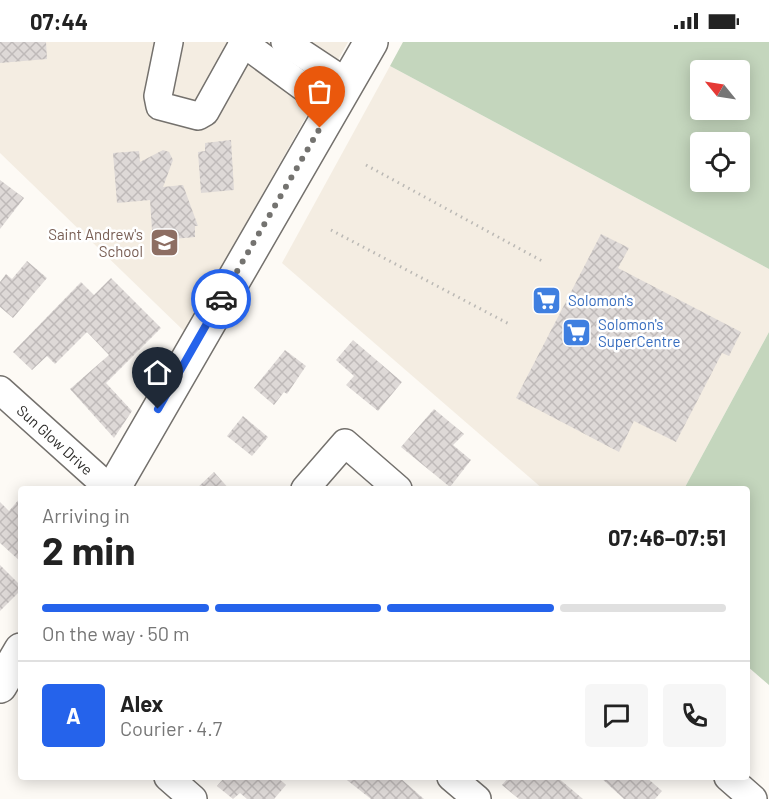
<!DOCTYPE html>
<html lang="en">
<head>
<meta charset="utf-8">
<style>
	body { margin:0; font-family:Barlow,sans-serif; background:#f6f6f6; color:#222; height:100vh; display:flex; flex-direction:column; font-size:22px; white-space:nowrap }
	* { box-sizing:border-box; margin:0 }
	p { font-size:20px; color:#767676 }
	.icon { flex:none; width:33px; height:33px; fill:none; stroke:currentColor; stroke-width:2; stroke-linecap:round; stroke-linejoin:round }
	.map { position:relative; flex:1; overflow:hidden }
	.panel { position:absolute; left:18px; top:444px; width:732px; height:294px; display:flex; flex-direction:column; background:#fff; border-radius:6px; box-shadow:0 3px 15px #0003 }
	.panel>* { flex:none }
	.needle { width:39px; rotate:300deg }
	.controls { position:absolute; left:690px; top:18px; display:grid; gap:12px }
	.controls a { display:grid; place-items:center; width:60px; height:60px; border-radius:6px; background:#fff; box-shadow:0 3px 15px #0003; font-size:30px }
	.pin { position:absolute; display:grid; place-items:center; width:51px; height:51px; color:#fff; margin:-62px -26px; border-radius:50% 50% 50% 0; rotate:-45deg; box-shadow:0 0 6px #0007 }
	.pin .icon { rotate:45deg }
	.courier { position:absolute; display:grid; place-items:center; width:60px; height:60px; margin:-30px; border:4px solid #2563eb; border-radius:50%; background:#fff; color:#222; box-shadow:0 2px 8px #0007 }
	.headline em { font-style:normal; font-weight:700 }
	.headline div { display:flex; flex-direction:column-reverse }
	.headline { display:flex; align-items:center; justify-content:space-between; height:102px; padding:0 24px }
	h1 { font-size:39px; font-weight:700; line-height:45px }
	.bar { display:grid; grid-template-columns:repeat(4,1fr); gap:9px 6px; align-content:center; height:72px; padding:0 24px }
	.bar i { height:8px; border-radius:4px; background:#e0e0e0 }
	.bar .on { background:#2563eb }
	.bar p { grid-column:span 4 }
	.line { display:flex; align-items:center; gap:15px; padding:0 24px; border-top:2px solid #e0e0e0 }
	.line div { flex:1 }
	.round { display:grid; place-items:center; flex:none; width:63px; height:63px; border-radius:6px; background:#f6f6f6 }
	.status { display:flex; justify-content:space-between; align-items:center; height:42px; padding:0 30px; background:#fff; direction:ltr }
	.status svg { height:16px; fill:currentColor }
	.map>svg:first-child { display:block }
	.built { fill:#f4ede2 }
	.grass { fill:#c4d6bd; fill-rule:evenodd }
	.building { fill:url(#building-cross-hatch) }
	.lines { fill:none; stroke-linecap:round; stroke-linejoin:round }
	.minor-casing { stroke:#74716d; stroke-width:30 }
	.major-casing { stroke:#74716d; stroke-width:36 }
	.path { stroke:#bbb9b5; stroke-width:3; stroke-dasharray:1.5 4.5; stroke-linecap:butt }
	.minor { stroke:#fff; stroke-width:27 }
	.major { stroke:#fff; stroke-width:33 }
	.done { stroke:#747370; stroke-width:6; stroke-dasharray:0 10.8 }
	.route { stroke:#2563eb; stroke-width:8 }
	.labels { text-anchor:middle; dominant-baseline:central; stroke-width:5; stroke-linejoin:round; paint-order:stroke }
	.education-label { font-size:15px; fill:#785e54; stroke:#fff; text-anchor:end }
	.shop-label { font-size:15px; fill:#366cbe; stroke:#fff; text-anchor:start }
	.street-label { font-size:15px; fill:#2b2a28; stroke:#fff }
</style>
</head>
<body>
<div class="status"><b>07:44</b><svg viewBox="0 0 49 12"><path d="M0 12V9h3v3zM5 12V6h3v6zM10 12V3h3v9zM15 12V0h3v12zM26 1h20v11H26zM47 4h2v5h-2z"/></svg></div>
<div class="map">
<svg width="769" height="757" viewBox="0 0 769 757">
	<defs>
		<pattern id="building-cross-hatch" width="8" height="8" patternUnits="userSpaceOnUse" patternTransform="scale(1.5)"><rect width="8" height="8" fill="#ded9d7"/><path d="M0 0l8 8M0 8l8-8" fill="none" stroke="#bfbab9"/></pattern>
	</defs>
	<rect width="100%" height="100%" fill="#fdfaf5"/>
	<g class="built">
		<polygon points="0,0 348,0 185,290 0,111"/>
		<polygon points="390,24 769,227 769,290 684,447 543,447 282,221"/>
	</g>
	<g class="grass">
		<path d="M403,0H769V227L390,24ZM700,28H740V68H700ZM700,100H740V140H700Z"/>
		<polygon points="769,290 769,643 747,624 747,447 684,447"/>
	</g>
	<g class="building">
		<polygon points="0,0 46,0 47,17 0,21"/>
		<polygon points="231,98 234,148 201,151 198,110 205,109 205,101"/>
		<polygon points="163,108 169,110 173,118 163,145 183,143 198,184 195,184 195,195 162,198 161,187 152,188 150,158 117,161 113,111 139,109 140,120"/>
		<polygon points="0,138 24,156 0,187"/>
		<polygon points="601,192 629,206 618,226 741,290 729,314 722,311 676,400 634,379 619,410 516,356"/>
		<polygon points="27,219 47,236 13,276 0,265 0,240 6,232 12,237"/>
		<polygon points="111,236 161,286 106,341 132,369 114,396 70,347 109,313 87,290 55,322 47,314 32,328 13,310 81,240 94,253"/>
		<polygon points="353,298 402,340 378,369 346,343 354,334 336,318"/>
		<polygon points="285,308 306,324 287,352 284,350 274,363 254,346"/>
		<polygon points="434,367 464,392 453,403 471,418 450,445 401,405"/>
		<polygon points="243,374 268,395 252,414 227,394"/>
		<polygon points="214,430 229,447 196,447"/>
		<polygon points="21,455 21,520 0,501 0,460 9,469"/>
		<polygon points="0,523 21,544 21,548 0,569"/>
		<polygon points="220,735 277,735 286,743 274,757 247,757 240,751 233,757 217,744 223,737"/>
		<polygon points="343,735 399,735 424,757 371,757"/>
		<polygon points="509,735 557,735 583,757 519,757 502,743"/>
		<polygon points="600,735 646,735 662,749 655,757 624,757"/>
	</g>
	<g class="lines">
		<defs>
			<g id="minor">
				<polyline points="169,0 158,54 160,64 198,74 205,70 244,0"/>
				<polyline points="242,0 332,66"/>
				<polyline points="285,0 347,41"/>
				<path id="s1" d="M0,348L110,447"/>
				<polyline points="305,447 345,401 398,447"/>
				<polyline points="168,735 193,757"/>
				<polyline points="451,735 477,757"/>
				<polyline points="728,735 753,757"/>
			</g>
			<g id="major">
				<polyline points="113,447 371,0"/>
				<polyline points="0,644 21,608"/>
			</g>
		</defs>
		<use href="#minor" class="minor-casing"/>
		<use href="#major" class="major-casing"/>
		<g class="path">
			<polyline points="366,123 544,220"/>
			<polyline points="331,188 511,283"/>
		</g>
		<use href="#minor" class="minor"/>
		<use href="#major" class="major"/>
	</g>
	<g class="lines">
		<polyline class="done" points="221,257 320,86"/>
		<polyline class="route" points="158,367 221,257"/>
	</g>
	<defs>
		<symbol id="school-square" viewBox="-11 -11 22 22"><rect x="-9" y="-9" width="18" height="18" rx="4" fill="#8d6e63" stroke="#fff"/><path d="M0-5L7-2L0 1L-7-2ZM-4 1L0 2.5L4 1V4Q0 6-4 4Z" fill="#fff"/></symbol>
		<symbol id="supermarket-square" viewBox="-11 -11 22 22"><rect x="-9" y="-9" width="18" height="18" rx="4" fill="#3f7fe0" stroke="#fff"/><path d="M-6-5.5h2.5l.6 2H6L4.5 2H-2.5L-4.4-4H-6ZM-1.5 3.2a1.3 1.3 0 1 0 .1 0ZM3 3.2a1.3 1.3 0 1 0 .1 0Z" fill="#fff"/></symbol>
	</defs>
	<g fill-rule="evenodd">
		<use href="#school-square" x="148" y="184" width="33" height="33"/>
		<use href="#supermarket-square" x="530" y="242" width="33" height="33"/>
		<use href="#supermarket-square" x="560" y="274" width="33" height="33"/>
	</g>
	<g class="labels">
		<g class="education-label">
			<text x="143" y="192">Saint Andrew's<tspan x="143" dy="17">School</tspan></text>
		</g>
		<g class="shop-label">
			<text x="568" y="258">Solomon's</text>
			<text x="598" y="282">Solomon's<tspan x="598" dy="17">SuperCentre</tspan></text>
		</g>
		<g class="street-label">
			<text stroke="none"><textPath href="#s1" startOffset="74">Sun Glow Drive</textPath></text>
		</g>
	</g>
</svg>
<div class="controls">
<a><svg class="needle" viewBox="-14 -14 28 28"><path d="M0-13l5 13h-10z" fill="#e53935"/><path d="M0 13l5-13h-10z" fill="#767676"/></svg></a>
<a><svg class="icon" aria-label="locate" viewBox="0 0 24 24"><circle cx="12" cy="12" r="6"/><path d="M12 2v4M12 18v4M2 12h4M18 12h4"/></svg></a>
</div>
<div class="pin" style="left:320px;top:86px;background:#ea580c"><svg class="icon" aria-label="bag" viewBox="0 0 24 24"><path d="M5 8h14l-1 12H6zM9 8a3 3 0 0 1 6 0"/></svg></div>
<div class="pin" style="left:158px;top:367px;background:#1f2937"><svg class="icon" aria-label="home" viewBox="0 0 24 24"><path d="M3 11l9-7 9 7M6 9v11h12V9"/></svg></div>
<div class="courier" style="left:221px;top:257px"><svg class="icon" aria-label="car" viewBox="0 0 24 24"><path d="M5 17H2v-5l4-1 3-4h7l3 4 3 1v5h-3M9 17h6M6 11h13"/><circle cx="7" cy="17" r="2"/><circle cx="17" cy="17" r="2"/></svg></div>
<section class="panel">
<div class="headline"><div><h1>2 min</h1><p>Arriving in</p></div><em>07:46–07:51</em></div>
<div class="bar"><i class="on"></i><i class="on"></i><i class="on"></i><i></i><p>On the way · 50 m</p></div>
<div class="line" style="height:108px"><b class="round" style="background:#2563eb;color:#fff">A</b><div><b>Alex</b><p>Courier · 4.7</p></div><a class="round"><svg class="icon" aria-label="chat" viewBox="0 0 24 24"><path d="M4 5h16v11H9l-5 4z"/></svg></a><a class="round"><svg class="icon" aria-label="phone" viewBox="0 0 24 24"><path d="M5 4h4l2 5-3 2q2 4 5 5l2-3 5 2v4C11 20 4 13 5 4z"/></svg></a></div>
</section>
</div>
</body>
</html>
